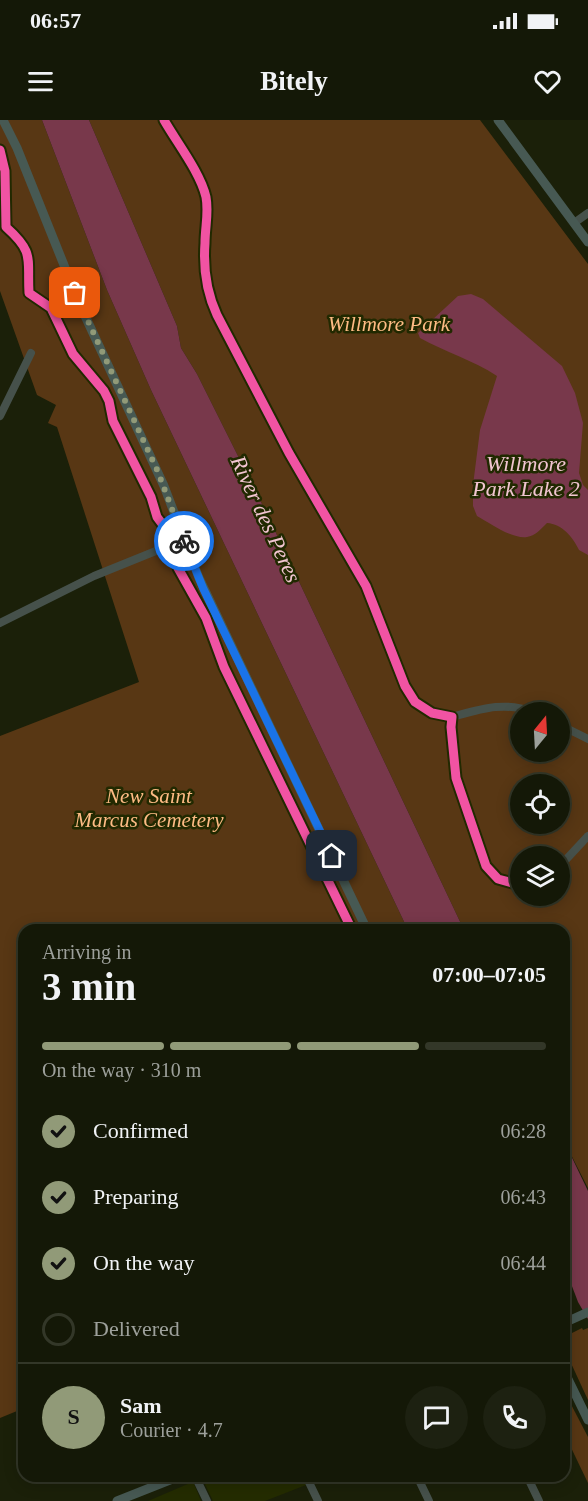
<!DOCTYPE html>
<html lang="en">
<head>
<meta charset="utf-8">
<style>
	body { margin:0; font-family:Georgia,serif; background:#1d2111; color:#f1f3f6; height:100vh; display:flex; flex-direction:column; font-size:22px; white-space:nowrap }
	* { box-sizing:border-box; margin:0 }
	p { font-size:20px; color:#9da09b }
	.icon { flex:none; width:33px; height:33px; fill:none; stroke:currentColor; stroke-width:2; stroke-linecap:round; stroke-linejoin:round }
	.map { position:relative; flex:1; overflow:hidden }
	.side { position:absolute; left:18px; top:804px; width:552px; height:558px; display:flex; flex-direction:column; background:#141807; border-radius:18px; box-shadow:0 3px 15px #0003,0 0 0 2px #333728 }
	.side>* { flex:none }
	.needle { width:39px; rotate:18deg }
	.tools { position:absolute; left:510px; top:582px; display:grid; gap:12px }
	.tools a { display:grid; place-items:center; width:60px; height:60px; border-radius:50%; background:#141807; box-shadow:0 3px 15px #0003,0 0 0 2px #333728; font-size:30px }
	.pin { position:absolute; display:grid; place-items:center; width:51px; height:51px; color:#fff; margin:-26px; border-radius:12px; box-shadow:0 3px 9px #0006 }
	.courier { position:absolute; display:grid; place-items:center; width:60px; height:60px; margin:-30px; border:4px solid #1a73e8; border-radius:50%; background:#fff; color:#222; box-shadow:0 2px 8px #0007 }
	.head em { font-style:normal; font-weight:600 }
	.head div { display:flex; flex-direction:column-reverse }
	.head { display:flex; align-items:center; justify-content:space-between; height:102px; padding:0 24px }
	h1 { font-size:39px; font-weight:600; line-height:45px }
	.bar { display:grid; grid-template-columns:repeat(4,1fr); gap:9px 6px; align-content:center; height:72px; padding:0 24px }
	.bar i { height:8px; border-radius:4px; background:#333728 }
	.bar .current { background:#919a78 }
	.bar p { grid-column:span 4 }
	.line { display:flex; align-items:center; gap:15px; padding:0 24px; border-top:2px solid #333728 }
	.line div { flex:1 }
	.round { display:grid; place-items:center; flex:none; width:63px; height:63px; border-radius:32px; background:#1d2111 }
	ol { padding:0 24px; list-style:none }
	li { display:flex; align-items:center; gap:18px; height:66px }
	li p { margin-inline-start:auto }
	li .icon { padding:6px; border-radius:50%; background:#919a78; color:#111; stroke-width:4 }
	li:last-child { color:#9da09b }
	li i { width:33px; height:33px; border:3px solid #333728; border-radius:50% }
	.status { display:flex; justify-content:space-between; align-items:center; height:42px; padding:0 30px; background:#141807; direction:ltr }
	.status svg { height:16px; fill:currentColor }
	header { display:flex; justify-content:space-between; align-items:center; height:78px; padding:0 24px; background:#141807; font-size:27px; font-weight:600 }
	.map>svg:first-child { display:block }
	.built { fill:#242c01 }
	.green { fill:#583714; fill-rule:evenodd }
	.water { fill:#78384b }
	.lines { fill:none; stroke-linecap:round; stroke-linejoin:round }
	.minor { stroke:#46514b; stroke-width:8 }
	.major { stroke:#475953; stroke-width:9 }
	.cycleway-casing { stroke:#212900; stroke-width:13 }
	.cycleway { stroke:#f153a3; stroke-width:9 }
	.done { stroke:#919a78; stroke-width:6; stroke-dasharray:0 10.8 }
	.route { stroke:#1a73e8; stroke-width:8 }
	.labels { text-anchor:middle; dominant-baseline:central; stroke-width:5; stroke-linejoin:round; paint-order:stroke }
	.park-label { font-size:21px; font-style:italic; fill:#febb84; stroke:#212900 }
	.water-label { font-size:22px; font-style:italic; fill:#f2c5d1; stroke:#212900 }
</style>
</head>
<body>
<div class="status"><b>06:57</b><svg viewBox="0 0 49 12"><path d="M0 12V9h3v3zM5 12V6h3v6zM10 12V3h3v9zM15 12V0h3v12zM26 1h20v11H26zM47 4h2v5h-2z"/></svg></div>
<header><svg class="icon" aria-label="menu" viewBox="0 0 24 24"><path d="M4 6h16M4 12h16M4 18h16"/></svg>Bitely<svg class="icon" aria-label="heart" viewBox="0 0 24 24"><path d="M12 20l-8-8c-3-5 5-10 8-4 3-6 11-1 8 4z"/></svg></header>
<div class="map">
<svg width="588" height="1381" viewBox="0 0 588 1381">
	<rect width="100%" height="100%" fill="#1b2009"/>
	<g class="built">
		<polygon points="208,1356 301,1356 306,1365 265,1381 213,1381 202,1358"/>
		<polygon points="190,1363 194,1364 201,1381 148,1381"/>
	</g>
	<g class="green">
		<polygon points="0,0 42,0 107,170 151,270 408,810 24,810 24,1305 17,1291 0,1298 0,616 139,562 57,307 48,303 56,285 37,275 0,171"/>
		<path d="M89,0H480L588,144V1068L564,1021V810H464L267,394L197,254L181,228L177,206ZM520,592H560V632H520ZM520,664H560V704H520ZM520,736H560V776H520Z"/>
		<polygon points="582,1208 583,1210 588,1208 588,1280 564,1228 564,1217"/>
		<polygon points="564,1271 588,1317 588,1363 564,1313"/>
	</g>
	<g class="water">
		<polygon points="42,0 89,0 177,206 181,228 197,254 267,394 464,810 408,810 151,270 107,170"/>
		<path d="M471,174L483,179L562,246L575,273L583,303L579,353L583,365L588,370V435L579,430C573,417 562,404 547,403C541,409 535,416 527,417C511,419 490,403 477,396L473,386V365L480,310L497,256C473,240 445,232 420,218L418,213L458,176Z"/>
		<polygon points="564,1021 588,1071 588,1199 578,1182 564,1145"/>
	</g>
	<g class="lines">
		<g class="minor">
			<path d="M164,0C177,23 200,52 206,77C209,93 205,107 205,123C203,149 206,171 217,195L289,333L366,466L405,566L415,582L432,593L452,597L451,607L456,658L486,746L498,759L520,765"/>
			<polyline points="574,103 588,93"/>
			<polyline points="0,296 31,233"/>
			<polyline points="0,503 94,456 183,420"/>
			<path d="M452,597C481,589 504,581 533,592"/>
			<polyline points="560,605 588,619"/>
			<polyline points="560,746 588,716"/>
			<polyline points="195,1356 207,1381"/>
			<polyline points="306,1356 318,1381"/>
			<polyline points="417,1356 429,1381"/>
			<polyline points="527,1356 539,1381"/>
		</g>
		<g class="major">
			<polyline points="3,0 17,28 80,185 164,366 199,458 367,810"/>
			<polyline points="498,0 588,122"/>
			<polyline points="564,1203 588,1192"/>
			<polyline points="564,1251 588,1300"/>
			<polyline points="117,1381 180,1356"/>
		</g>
		<defs>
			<g id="cycleway">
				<path d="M164,0C177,23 200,52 206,77C209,93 205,107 205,123C203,149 206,171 217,195L289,333L366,466L405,566L415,582L432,593L452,597L451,607L456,658L486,746L498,759L520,765"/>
				<path d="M0,30L5,51L6,107C35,133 27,138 29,173L51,188L73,234L104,271L109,281L113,301L151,377L157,397L169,413L179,437L178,448L206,498L224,547L352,810"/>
			</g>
		</defs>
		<use href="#cycleway" class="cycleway-casing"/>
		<use href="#cycleway" class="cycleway"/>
	</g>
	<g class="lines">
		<polyline class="done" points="75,173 158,352 184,421"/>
		<polyline class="route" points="184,421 203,468 332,736"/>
	</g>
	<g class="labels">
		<g class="park-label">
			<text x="389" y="204">Willmore Park</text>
			<text x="149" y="676">New Saint<tspan x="149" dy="24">Marcus Cemetery</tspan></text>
		</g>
		<g class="water-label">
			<text x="526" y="343">Willmore<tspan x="526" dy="25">Park Lake 2</tspan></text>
			<text transform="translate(266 399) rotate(65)">River des Peres</text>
		</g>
	</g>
</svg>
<div class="tools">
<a><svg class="needle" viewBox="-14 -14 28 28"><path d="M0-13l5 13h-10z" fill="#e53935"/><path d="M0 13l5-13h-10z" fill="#9da09b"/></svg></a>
<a><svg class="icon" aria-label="locate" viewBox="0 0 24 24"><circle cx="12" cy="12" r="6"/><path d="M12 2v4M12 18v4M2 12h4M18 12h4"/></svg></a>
<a><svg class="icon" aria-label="layers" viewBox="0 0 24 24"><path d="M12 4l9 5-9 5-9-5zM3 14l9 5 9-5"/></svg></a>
</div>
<div class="pin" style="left:75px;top:173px;background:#ea580c"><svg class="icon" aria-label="bag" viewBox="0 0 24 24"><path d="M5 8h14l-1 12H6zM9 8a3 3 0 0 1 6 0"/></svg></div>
<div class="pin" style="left:332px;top:736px;background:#1f2937"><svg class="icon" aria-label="home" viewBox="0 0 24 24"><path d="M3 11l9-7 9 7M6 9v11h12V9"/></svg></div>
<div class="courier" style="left:184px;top:421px"><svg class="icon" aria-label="bike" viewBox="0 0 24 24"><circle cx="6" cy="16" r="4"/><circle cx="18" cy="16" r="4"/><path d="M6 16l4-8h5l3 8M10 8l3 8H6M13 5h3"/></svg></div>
<section class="side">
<div class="head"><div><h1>3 min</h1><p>Arriving in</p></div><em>07:00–07:05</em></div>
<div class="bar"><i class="current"></i><i class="current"></i><i class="current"></i><i></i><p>On the way · 310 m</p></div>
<ol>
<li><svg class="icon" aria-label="check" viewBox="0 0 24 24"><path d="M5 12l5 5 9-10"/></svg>Confirmed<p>06:28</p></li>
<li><svg class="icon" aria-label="check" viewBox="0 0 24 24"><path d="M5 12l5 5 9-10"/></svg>Preparing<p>06:43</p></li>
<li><svg class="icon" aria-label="check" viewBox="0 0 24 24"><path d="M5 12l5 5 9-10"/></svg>On the way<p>06:44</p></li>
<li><i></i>Delivered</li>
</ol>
<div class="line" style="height:108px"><b class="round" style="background:#919a78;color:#111">S</b><div><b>Sam</b><p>Courier · 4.7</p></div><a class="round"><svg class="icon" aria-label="chat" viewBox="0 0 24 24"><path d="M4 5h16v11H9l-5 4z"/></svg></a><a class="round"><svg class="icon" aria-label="phone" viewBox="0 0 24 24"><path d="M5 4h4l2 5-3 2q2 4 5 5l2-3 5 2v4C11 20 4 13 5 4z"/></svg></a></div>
</section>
</div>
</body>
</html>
